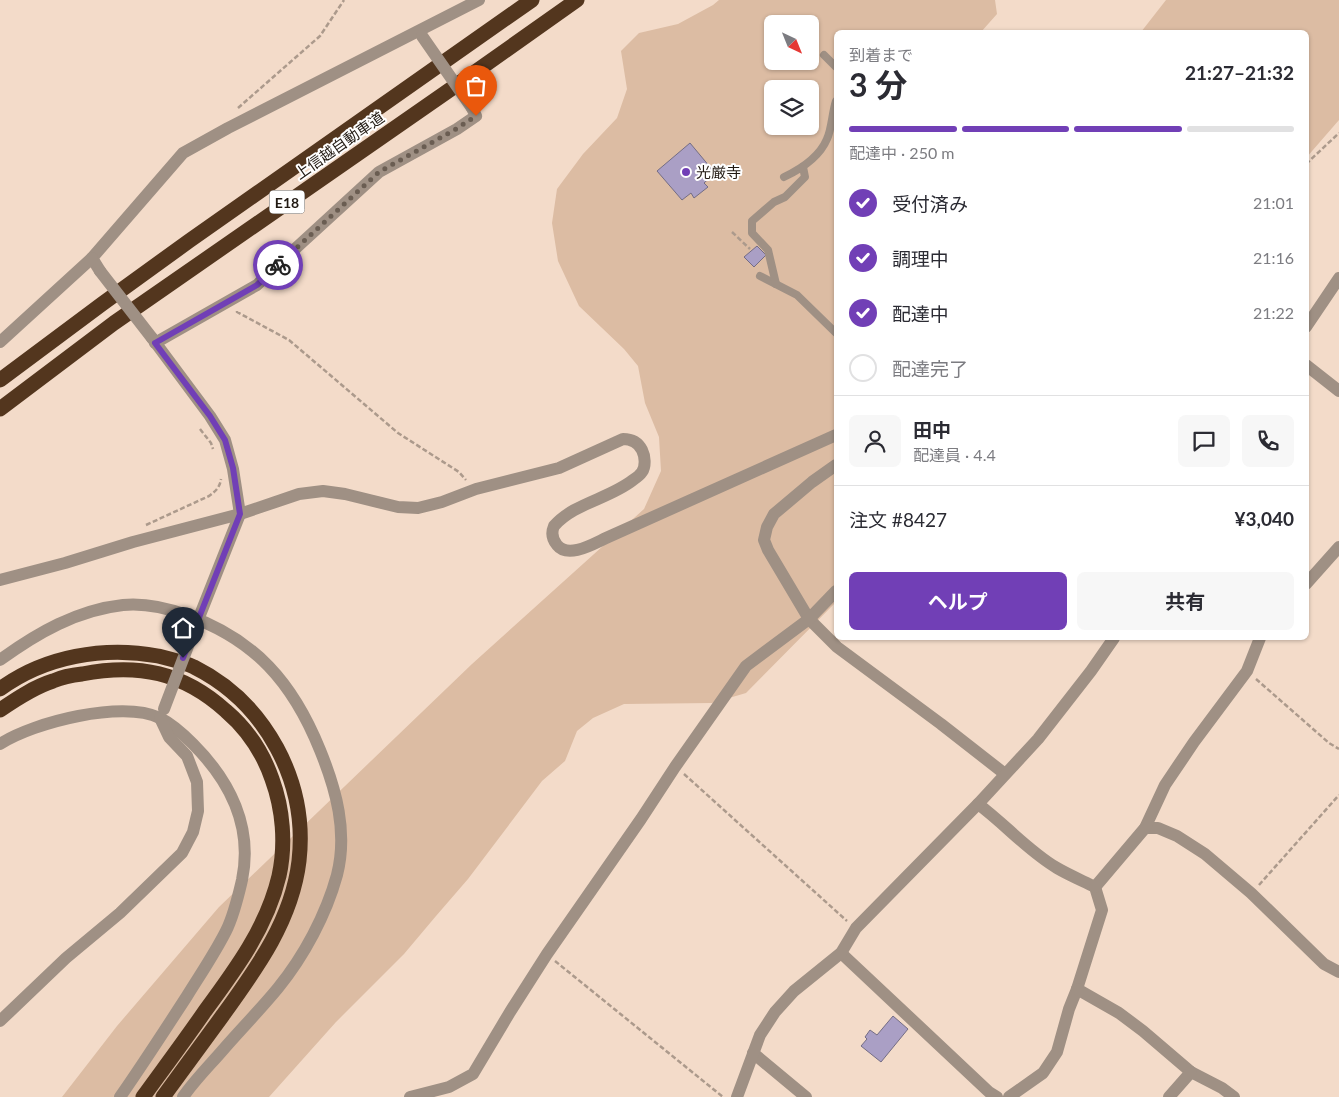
<!DOCTYPE html>
<html lang="ja">
<head>
<meta charset="utf-8">
<style>
	body { margin:0; font-family:Lato,"Noto Sans JP",sans-serif; background:#f7f7f7; color:#2b2b33; height:100vh; display:flex; flex-direction:column; font-size:19px; white-space:nowrap }
	* { box-sizing:border-box; margin:0 }
	p { font-size:16px; color:#7c7c81 }
	.icon { flex:none; width:28px; height:28px; fill:none; stroke:currentColor; stroke-width:2; stroke-linecap:round; stroke-linejoin:round }
	.map { position:relative; flex:1; overflow:hidden }
	.sheet { position:absolute; left:834px; top:30px; width:475px; height:610px; display:flex; flex-direction:column; background:#fff; border-radius:8px; box-shadow:0 1px 4px #0004 }
	.sheet>* { flex:none }
	.needle { width:32px; rotate:137deg }
	.tools { position:absolute; left:764px; top:15px; display:grid; gap:10px }
	.tools a { display:grid; place-items:center; width:55px; height:55px; border-radius:8px; background:#fff; box-shadow:0 1px 4px #0004; font-size:25px }
	.pin { position:absolute; display:grid; place-items:center; width:42px; height:42px; color:#fff; margin:-51px -21px; border-radius:50% 50% 50% 0; rotate:-45deg; box-shadow:0 0 5px #0007 }
	.pin .icon { rotate:45deg }
	.courier { position:absolute; display:grid; place-items:center; width:50px; height:50px; margin:-25px; border:4px solid #713fb6; border-radius:50%; background:#fff; color:#222; box-shadow:0 1px 6px #0007 }
	.headline em { font-style:normal; font-weight:700 }
	.headline div { display:flex; flex-direction:column-reverse }
	.headline { display:flex; align-items:center; justify-content:space-between; height:85px; padding:0 15px }
	h1 { font-size:32px; font-weight:700; line-height:38px }
	.bar { display:grid; grid-template-columns:repeat(4,1fr); gap:8px 5px; align-content:center; height:60px; padding:0 15px }
	.bar i { height:6px; border-radius:4px; background:#e1e1e2 }
	.bar .active { background:#713fb6 }
	.bar p { grid-column:span 4 }
	.line { display:flex; align-items:center; gap:12px; padding:0 15px; border-top:1px solid #e1e1e2 }
	.line div { flex:1 }
	.round { display:grid; place-items:center; flex:none; width:52px; height:52px; border-radius:8px; background:#f7f7f7 }
	ol { padding:0 15px; list-style:none }
	li { display:flex; align-items:center; gap:15px; height:55px }
	li p { margin-inline-start:auto }
	li .icon { padding:5px; border-radius:50%; background:#713fb6; color:#fff; stroke-width:4 }
	li:last-child { color:#7c7c81 }
	li i { width:28px; height:28px; border:2px solid #e1e1e2; border-radius:50% }
	.action { display:flex; gap:10px; margin-top:auto; padding:10px 15px }
	.action a { flex:1; height:58px; border-radius:8px; background:#713fb6; color:#fff; font-size:20px; font-weight:700; line-height:58px; text-align:center }
	.action a+a { background:#f7f7f7; color:#2b2b33 }
	.map>svg:first-child { display:block }
	.green { fill:#dcbca3; fill-rule:evenodd }
	.building { fill:#aa9fc5; stroke:#746d84 }
	.lines { fill:none; stroke-linecap:round; stroke-linejoin:round }
	.path { stroke:#ac9a8c; stroke-width:2.5; stroke-dasharray:5 2.5; stroke-linecap:butt }
	.service { stroke:#9f9084; stroke-width:8 }
	.minor { stroke:#9f9084; stroke-width:12 }
	.motorway { stroke:#53361e; stroke-width:15 }
	.minor-bridge { stroke:#9f9084; stroke-width:12 }
	.done { stroke:#6a5d52; stroke-width:5; stroke-dasharray:0 9 }
	.route { stroke:#713fb6; stroke-width:6 }
	.poi-dot { fill:#713fb6; stroke:#fff; stroke-width:2 }
	.labels { text-anchor:middle; dominant-baseline:central; stroke-width:4; stroke-linejoin:round; paint-order:stroke }
	.shield { fill:#fff; stroke:#645e59; stroke-width:1 }
	.shield-label { font-size:14px; font-weight:bold; fill:#211912 }
	.street-label { font-size:15px; fill:#211912; stroke:#fff }
	.poi-label { font-size:15px; fill:#211912; stroke:#fff; text-anchor:start }
</style>
</head>
<body>
<div class="map">
<svg width="1339" height="1097" viewBox="0 0 1339 1097">
	<rect width="100%" height="100%" fill="#f3dbc9"/>
	<g class="green">
		<path d="M719,0H995L997,14L981,32H836V602L746,693L712,703L624,704L593,718L577,731L565,761L542,781L468,879L436,916L404,954L336,1022L269,1097H62L117,1026L219,907L472,664L644,509L661,471L659,437L645,403L638,366L624,349L579,306L558,261L552,223L557,189L583,154L617,118L627,89L621,51L639,33L678,24L713,5ZM772,24H810V61H772ZM772,89H810V126H772Z"/>
		<polygon points="1166,0 1339,0 1339,120 1306,158 1306,32 1141,32"/>
	</g>
	<g class="building">
		<polygon points="690,143 715,173 704,183 708,187 694,198 691,193 682,200 657,171"/>
		<polygon points="757,246 766,255 754,267 744,257"/>
		<polygon points="893,1016 908,1029 881,1062 861,1046 867,1039 865,1037 870,1030 877,1035"/>
	</g>
	<g class="lines">
		<g class="path">
			<polyline points="238,108 320,36 344,0"/>
			<polyline points="1306,164 1339,133"/>
			<polyline points="732,232 750,249"/>
			<polyline points="237,311 237,312 289,340 398,433 459,472 466,480"/>
			<polyline points="200,429 211,443 213,449"/>
			<path d="M146,525L209,496C216,491 220,487 221,479"/>
			<polyline points="1256,679 1329,743 1339,749"/>
			<polyline points="684,774 847,921"/>
			<polyline points="1259,885 1339,795"/>
			<polyline points="555,961 723,1097"/>
		</g>
		<g class="service">
			<polyline points="824,55 836,67"/>
			<path d="M784,177C801,169 819,158 827,139C832,128 832,113 836,101"/>
			<polyline points="760,276 797,295 836,333"/>
			<polyline points="776,284 768,250 752,233 752,221 774,202 785,197 805,177 803,167"/>
		</g>
		<g class="minor">
			<polyline points="100,271 92,258 183,153 228,128 479,0"/>
			<polyline points="1306,327 1339,278"/>
			<polyline points="152,338 210,416 225,440 233,469 240,514 196,625"/>
			<polyline points="0,342 92,258"/>
			<polyline points="155,343 257,285 296,248 379,172 457,129 476,116 472,108"/>
			<polyline points="1306,365 1339,391"/>
			<polyline points="836,465 812,482 774,514 767,527 764,540 768,550 809,619 837,647 941,724 1005,774"/>
			<path d="M0,580L65,563L133,542L240,514L299,494L323,491L345,494L398,507L418,508L442,502L476,489L559,468L623,439C631,439 638,442 642,450C645,456 646,466 642,472C640,475 636,478 633,480C609,499 574,503 554,526C551,533 552,539 557,545C568,559 593,544 606,538L836,435"/>
			<polyline points="1306,584 1339,547"/>
			<path d="M0,660C37,633 77,610 123,605C144,603 167,608 186,615C255,639 293,683 320,750C336,789 348,832 337,875C326,915 304,956 278,988C260,1010 240,1030 222,1051C209,1066 194,1081 183,1097"/>
			<path d="M0,744C34,722 122,700 160,718C172,724 184,735 193,744C230,781 253,827 242,880C238,897 234,915 226,931C215,953 200,975 187,996C165,1030 143,1064 120,1097"/>
			<path d="M978,804C1005,824 1028,851 1057,868C1069,875 1083,881 1095,887L1102,910L1077,989L1069,1009L1057,1052L1043,1073L1009,1097"/>
			<polyline points="1145,828 1158,828 1177,836 1205,854 1251,893 1324,964 1339,972"/>
			<polyline points="1095,887 1145,828 1165,785 1194,742 1247,671 1260,638"/>
			<polyline points="841,953 989,1092 997,1097"/>
			<polyline points="1077,989 1119,1013 1143,1031 1191,1072 1222,1088 1234,1097"/>
			<polyline points="0,1021 66,958 120,913 182,853 193,832 198,811 197,782 187,756 169,737 160,718"/>
			<polyline points="753,1053 806,1097"/>
			<polyline points="410,1097 449,1087 473,1074 510,1012 547,954 641,819 675,767 746,666 809,619 836,591"/>
			<polyline points="737,1097 760,1035 775,1012 794,991 841,953 856,928 978,804 1038,739 1091,671 1114,638"/>
			<polyline points="1169,1097 1191,1072"/>
		</g>
		<g class="motorway">
			<polyline points="0,380 102,304 189,241 532,0"/>
			<polyline points="0,409 114,323 461,82 577,0"/>
			<path d="M0,689C45,656 104,646 158,656C170,659 183,662 194,667C266,703 308,782 299,861C292,920 257,968 223,1015C203,1042 183,1070 163,1097"/>
			<path d="M0,710C16,699 34,687 53,681C62,677 72,675 82,674C138,663 183,672 226,711C247,729 263,753 272,779C283,809 286,844 279,876C267,927 236,969 205,1011C185,1040 164,1068 143,1097"/>
		</g>
		<g class="minor-bridge">
			<polyline points="422,36 472,108"/>
			<polyline points="100,271 152,338"/>
			<polyline points="164,709 196,625"/>
		</g>
	</g>
	<g class="lines">
		<polyline class="done" points="278,265 379,172 456,129 476,116"/>
		<polyline class="route" points="183,658 240,514 233,468 225,440 210,416 155,343 257,285 278,265"/>
	</g>
	<circle class="poi-dot" cx="686" cy="172" r="5"/>
	<g class="labels">
		<rect class="shield" x="269.5" y="190.5" width="35" height="23" rx="4"/>
		<g class="shield-label">
			<text x="287" y="202">E18</text>
		</g>
		<g class="street-label">
			<text transform="translate(339 145) rotate(-35)">上信越自動車道</text>
		</g>
		<g class="poi-label">
			<text x="696" y="172">光厳寺</text>
		</g>
	</g>
</svg>
<div class="tools">
<a><svg class="needle" viewBox="-14 -14 28 28"><path d="M0-13l5 13h-10z" fill="#e53935"/><path d="M0 13l5-13h-10z" fill="#7c7c81"/></svg></a>
<a><svg class="icon" aria-label="layers" viewBox="0 0 24 24"><path d="M12 4l9 5-9 5-9-5zM3 14l9 5 9-5"/></svg></a>
</div>
<div class="pin" style="left:476px;top:116px;background:#ea580c"><svg class="icon" aria-label="bag" viewBox="0 0 24 24"><path d="M5 8h14l-1 12H6zM9 8a3 3 0 0 1 6 0"/></svg></div>
<div class="pin" style="left:183px;top:658px;background:#1f2937"><svg class="icon" aria-label="home" viewBox="0 0 24 24"><path d="M3 11l9-7 9 7M6 9v11h12V9"/></svg></div>
<div class="courier" style="left:278px;top:265px"><svg class="icon" aria-label="bike" viewBox="0 0 24 24"><circle cx="6" cy="16" r="4"/><circle cx="18" cy="16" r="4"/><path d="M6 16l4-8h5l3 8M10 8l3 8H6M13 5h3"/></svg></div>
<section class="sheet">
<div class="headline"><div><h1>3 分</h1><p>到着まで</p></div><em>21:27–21:32</em></div>
<div class="bar"><i class="active"></i><i class="active"></i><i class="active"></i><i></i><p>配達中 · 250 m</p></div>
<ol>
<li><svg class="icon" aria-label="check" viewBox="0 0 24 24"><path d="M5 12l5 5 9-10"/></svg>受付済み<p>21:01</p></li>
<li><svg class="icon" aria-label="check" viewBox="0 0 24 24"><path d="M5 12l5 5 9-10"/></svg>調理中<p>21:16</p></li>
<li><svg class="icon" aria-label="check" viewBox="0 0 24 24"><path d="M5 12l5 5 9-10"/></svg>配達中<p>21:22</p></li>
<li><i></i>配達完了</li>
</ol>
<div class="line" style="height:90px"><a class="round"><svg class="icon" aria-label="person" viewBox="0 0 24 24"><circle cx="12" cy="8" r="4"/><path d="M4 21q1-7 8-7t8 7"/></svg></a><div><b>田中</b><p>配達員 · 4.4</p></div><a class="round"><svg class="icon" aria-label="chat" viewBox="0 0 24 24"><path d="M4 5h16v11H9l-5 4z"/></svg></a><a class="round"><svg class="icon" aria-label="phone" viewBox="0 0 24 24"><path d="M5 4h4l2 5-3 2q2 4 5 5l2-3 5 2v4C11 20 4 13 5 4z"/></svg></a></div>
<div class="line" style="height:65px"><div>注文 #8427</div><b>¥3,040</b></div>
<div class="action"><a>ヘルプ</a><a>共有</a></div>
</section>
</div>
</body>
</html>
